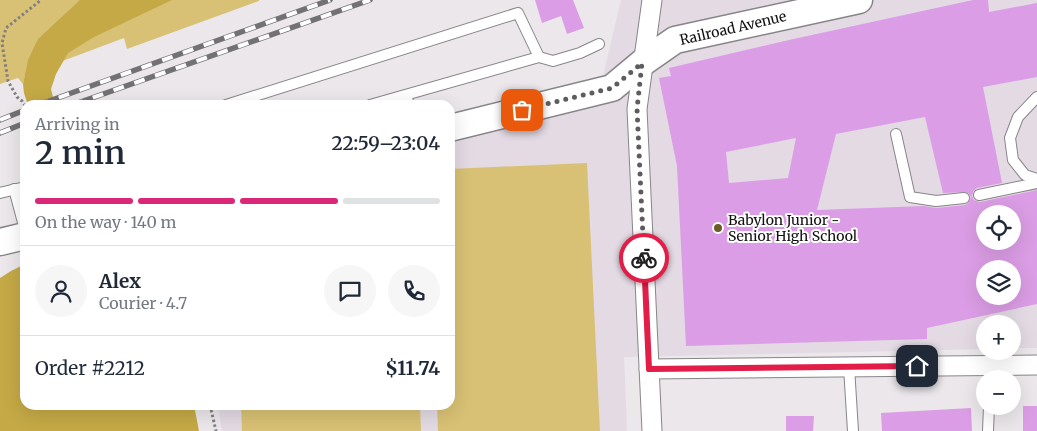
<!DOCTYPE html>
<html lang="en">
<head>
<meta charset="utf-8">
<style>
	body { margin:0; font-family:Merriweather,serif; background:#f6f6f7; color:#1f2937; height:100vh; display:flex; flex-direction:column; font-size:19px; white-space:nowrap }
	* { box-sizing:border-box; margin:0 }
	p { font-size:16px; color:#747a83 }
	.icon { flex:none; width:28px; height:28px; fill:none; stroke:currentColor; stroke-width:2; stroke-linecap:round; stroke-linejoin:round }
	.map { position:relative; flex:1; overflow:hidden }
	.side { position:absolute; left:20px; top:100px; width:435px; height:310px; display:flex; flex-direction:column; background:#fff; border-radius:15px; box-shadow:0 5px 20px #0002 }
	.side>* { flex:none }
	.fabs { position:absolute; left:976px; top:205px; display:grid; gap:10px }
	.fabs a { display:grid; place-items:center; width:45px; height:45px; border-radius:50%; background:#fff; box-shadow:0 5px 20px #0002; font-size:25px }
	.pin { position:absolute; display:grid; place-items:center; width:42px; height:42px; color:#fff; margin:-21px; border-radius:10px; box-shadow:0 2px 8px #0006 }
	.courier { position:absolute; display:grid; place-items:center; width:50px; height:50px; margin:-25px; border:4px solid #e11d48; border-radius:50%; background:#fff; color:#222; box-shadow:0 1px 6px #0007 }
	.summary em { font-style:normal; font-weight:600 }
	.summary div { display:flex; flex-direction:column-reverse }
	.summary { display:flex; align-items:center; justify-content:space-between; height:85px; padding:0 15px }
	h1 { font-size:32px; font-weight:600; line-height:38px }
	.bar { display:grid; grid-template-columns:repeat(4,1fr); gap:8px 5px; align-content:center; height:60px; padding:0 15px }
	.bar i { height:6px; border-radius:4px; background:#e0e1e3 }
	.bar .active { background:#db2777 }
	.bar p { grid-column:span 4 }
	.line { display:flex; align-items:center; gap:12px; padding:0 15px; border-top:1px solid #e0e1e3 }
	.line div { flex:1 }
	.round { display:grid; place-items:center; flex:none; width:52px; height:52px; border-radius:26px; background:#f6f6f7 }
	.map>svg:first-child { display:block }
	.built { fill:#e3dae4; fill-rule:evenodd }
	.green { fill:#d8c174 }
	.water { fill:#c5a946 }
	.building { fill:#db9de5; fill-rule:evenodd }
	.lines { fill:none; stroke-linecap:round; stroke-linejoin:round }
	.lane-casing { stroke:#888588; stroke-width:12 }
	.street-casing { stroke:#888588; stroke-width:21 }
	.secondary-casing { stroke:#888588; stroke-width:29 }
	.path { stroke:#827f82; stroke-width:3; stroke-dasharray:2.5 2.5; stroke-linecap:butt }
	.lane { stroke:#fff; stroke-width:10 }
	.street { stroke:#fff; stroke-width:19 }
	.secondary { stroke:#fff; stroke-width:26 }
	.rail-casing { stroke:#737173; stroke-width:5.5 }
	.rail { stroke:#fff; stroke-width:4; stroke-dasharray:11; stroke-linecap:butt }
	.done { stroke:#5e5c5e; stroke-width:5; stroke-dasharray:0 9 }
	.route { stroke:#e11d48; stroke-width:6 }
	.poi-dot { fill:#6a5b28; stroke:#fff; stroke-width:2 }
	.labels { text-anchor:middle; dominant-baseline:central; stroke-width:4; stroke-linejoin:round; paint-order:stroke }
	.street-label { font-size:14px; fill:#121112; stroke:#fff }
	.poi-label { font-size:14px; fill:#121112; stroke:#fff; text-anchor:start }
</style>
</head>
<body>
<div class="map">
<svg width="1037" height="431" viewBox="0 0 1037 431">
	<rect width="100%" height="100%" fill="#ebe7eb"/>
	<path class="built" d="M621,0H1037V348H1013L1012,324H985V349L624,357L627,431H222L218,405H450V140L597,102ZM985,214H1012V241H985ZM985,269H1012V296H985Z"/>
	<g class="green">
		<polygon points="0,0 259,0 259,1 127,49 124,38 25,75 23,84 18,78 0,84"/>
		<polygon points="587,163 600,431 438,431 437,405 450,405 450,169"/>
		<polygon points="241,405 420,405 421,431 242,431"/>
	</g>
	<g class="water">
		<polygon points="80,0 172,0 94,37 68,53 56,74 51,89 55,105 28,105 24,93 23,84 28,60 38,39"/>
		<polygon points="25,264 25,405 194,405 199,431 0,431 0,278 11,271"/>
	</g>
	<g class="building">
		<polygon points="535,0 573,0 584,28 567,34 561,16 542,23"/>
		<path d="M973,0H988L989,12L1037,3V77L983,87L1002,183L977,188L973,192L972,196L974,200L980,202L1037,190V304L927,328V339L686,346L677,166L659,78L671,76L669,68L789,40ZM925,117L943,193L966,192L969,194L971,197L970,200L968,203L965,205L936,208L924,206L817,210L836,134ZM796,138L788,178L729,183L726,152ZM985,214H1012V241H985ZM985,269H1012V296H985Z"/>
		<rect x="1023" y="406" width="14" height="25"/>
		<polygon points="971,408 972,431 882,431 881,413"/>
		<polygon points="786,416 814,416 813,431 786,431"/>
	</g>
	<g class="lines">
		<defs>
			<g id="lane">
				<polyline points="406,95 409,105"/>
				<polyline points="1037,97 1018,117 1010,138 1013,160 1025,175 1037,179"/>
				<polyline points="226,105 518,13 539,57"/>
				<polyline points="370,105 539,57 553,61 580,53 599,44"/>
				<polyline points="896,134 910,197 936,201 964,198"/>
				<polyline points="14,189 25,230"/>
				<polyline points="0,193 25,187"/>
				<polyline points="979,195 1037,183"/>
				<polyline points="849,367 853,431"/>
				<polyline points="988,431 989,406"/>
			</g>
			<g id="street">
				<polyline points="652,0 637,109 652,431"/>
				<polyline points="649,369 1037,365"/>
			</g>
			<g id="secondary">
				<polyline points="450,128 612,88 642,63 675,40 859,0"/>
				<polyline points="0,242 25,236"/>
			</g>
		</defs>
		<use href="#lane" class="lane-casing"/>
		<use href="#street" class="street-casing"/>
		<use href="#secondary" class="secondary-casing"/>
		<g class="path">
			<polyline points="25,106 22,101 17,97 8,81 2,43 6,28 41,0"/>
			<polyline points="210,405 216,431"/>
		</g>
		<use href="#lane" class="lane"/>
		<use href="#street" class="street"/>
		<use href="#secondary" class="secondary"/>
		<defs>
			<g id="rail">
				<polyline points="38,105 330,0"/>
				<polyline points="72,105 370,0"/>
				<polyline points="0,120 25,110"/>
				<polyline points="0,133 25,123"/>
			</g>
		</defs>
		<use href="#rail" class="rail-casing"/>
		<use href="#rail" class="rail"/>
	</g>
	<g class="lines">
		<polyline class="done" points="522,110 612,88 642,63 637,109 644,258"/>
		<polyline class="route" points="644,258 649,369 917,366"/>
	</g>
	<circle class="poi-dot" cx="718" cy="228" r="5"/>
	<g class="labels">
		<g class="street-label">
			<text transform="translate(733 28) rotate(-13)">Railroad Avenue</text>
		</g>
		<g class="poi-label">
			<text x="728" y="220">Babylon Junior -<tspan x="728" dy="16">Senior High School</tspan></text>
		</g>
	</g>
</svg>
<div class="fabs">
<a><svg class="icon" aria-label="locate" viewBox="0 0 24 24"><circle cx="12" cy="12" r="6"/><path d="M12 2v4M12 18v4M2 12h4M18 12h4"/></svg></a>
<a><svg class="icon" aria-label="layers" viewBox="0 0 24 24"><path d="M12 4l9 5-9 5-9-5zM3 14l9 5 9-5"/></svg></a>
<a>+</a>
<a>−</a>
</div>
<div class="pin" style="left:522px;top:110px;background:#ea580c"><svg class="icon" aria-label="bag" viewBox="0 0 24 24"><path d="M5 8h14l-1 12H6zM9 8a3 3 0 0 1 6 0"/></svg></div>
<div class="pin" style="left:917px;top:366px;background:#1f2937"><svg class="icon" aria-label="home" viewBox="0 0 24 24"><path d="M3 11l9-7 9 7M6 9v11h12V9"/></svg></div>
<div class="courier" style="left:644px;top:258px"><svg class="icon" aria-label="bike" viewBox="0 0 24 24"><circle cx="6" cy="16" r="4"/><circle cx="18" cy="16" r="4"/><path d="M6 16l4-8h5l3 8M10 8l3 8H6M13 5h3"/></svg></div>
<section class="side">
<div class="summary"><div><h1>2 min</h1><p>Arriving in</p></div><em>22:59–23:04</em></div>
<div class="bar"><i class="active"></i><i class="active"></i><i class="active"></i><i></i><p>On the way · 140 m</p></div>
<div class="line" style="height:90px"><a class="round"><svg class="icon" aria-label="person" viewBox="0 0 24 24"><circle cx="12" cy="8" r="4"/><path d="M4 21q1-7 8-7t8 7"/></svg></a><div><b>Alex</b><p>Courier · 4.7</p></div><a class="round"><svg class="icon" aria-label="chat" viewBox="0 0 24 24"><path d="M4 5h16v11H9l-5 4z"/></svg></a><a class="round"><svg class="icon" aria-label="phone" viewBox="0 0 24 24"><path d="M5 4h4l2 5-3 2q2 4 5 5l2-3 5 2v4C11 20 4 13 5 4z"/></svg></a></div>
<div class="line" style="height:65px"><div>Order #2212</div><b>$11.74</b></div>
</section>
</div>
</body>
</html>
